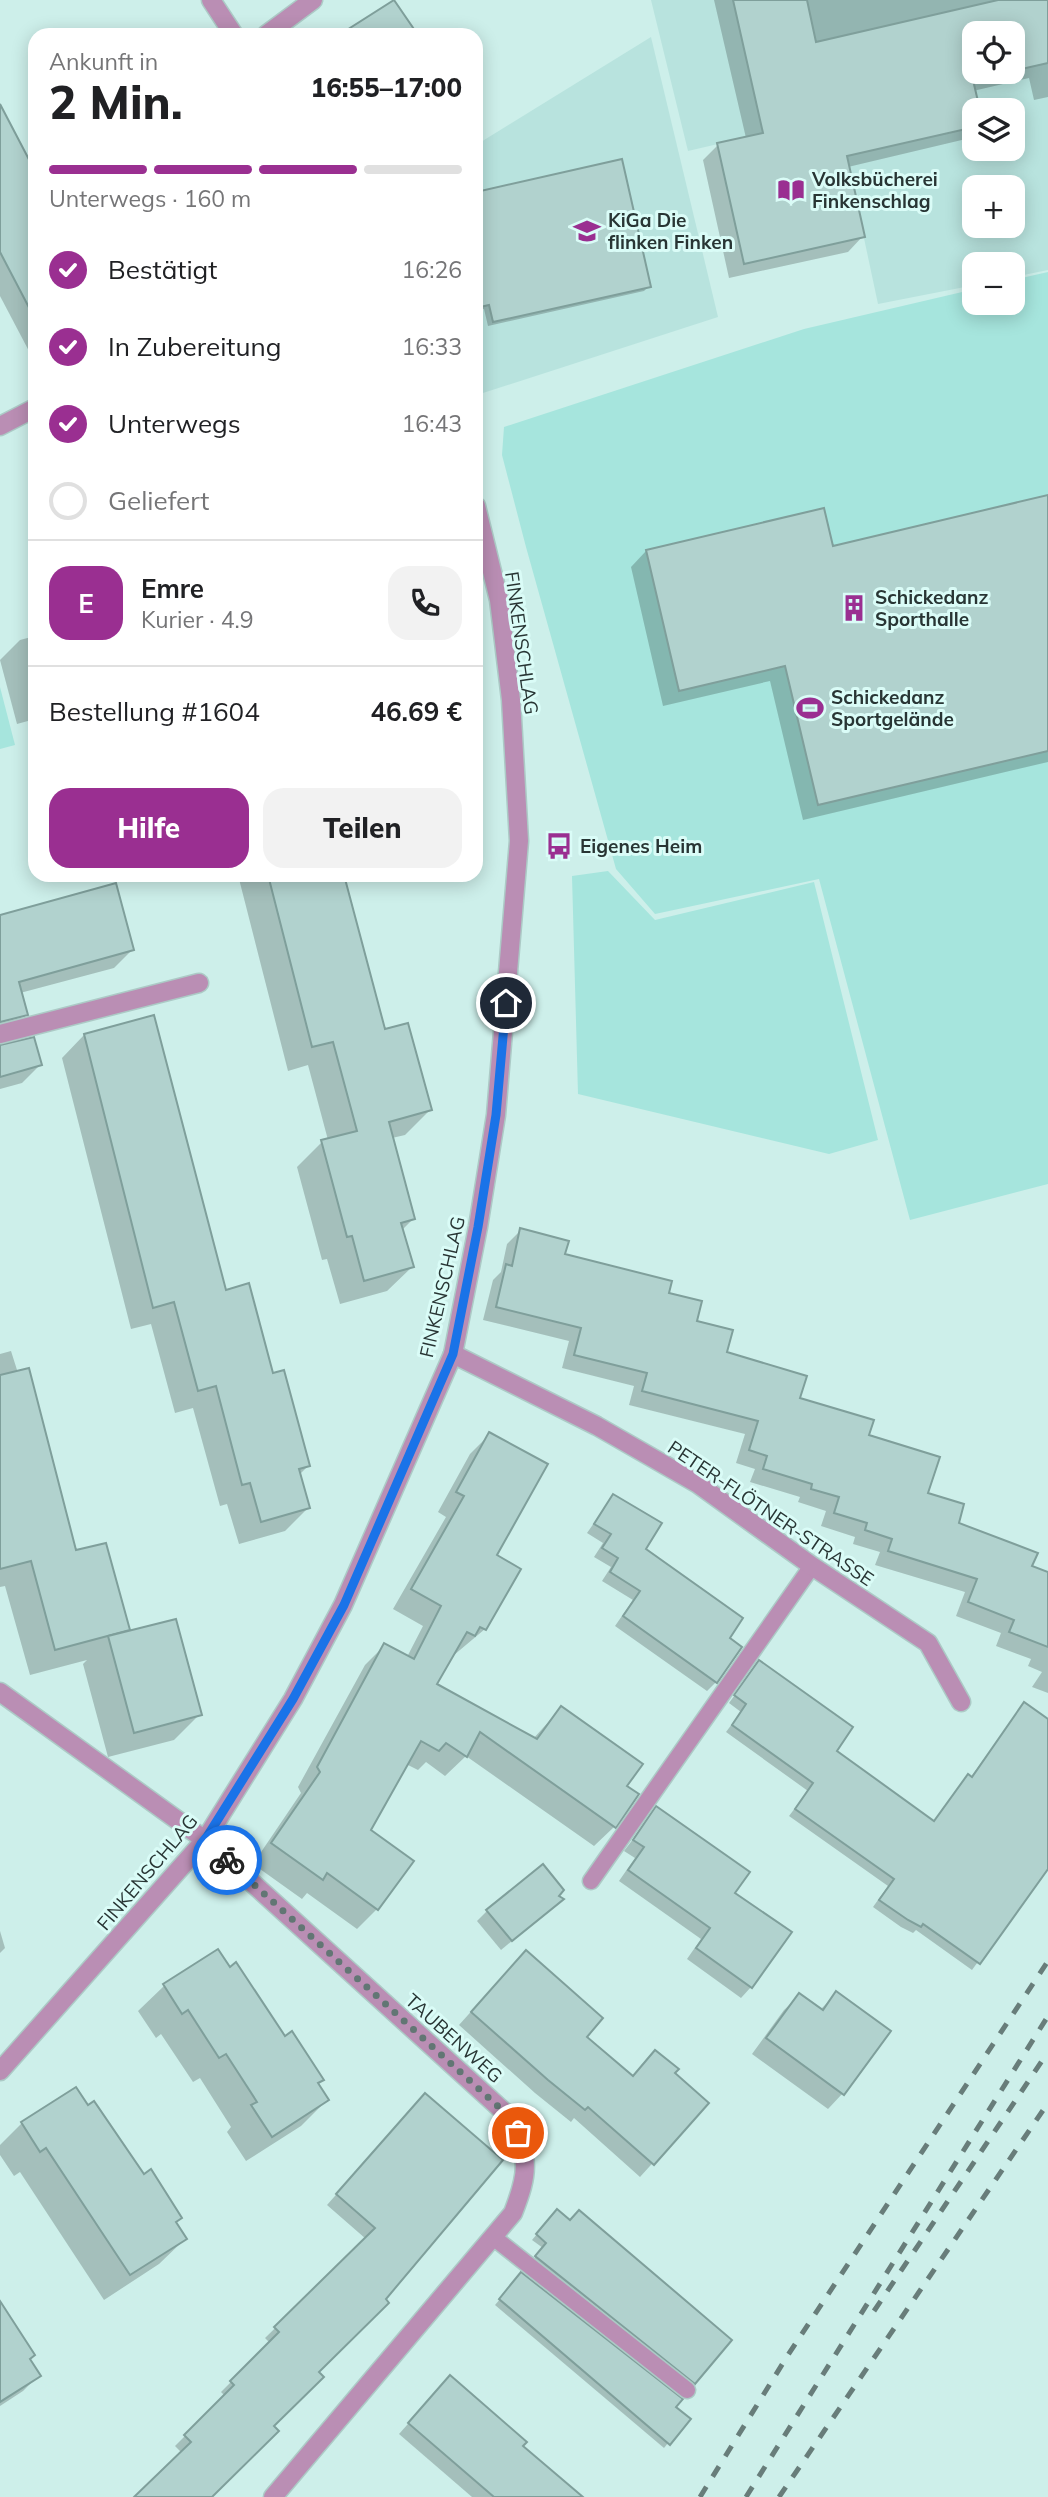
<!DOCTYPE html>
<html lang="de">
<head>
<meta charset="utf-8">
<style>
	body { margin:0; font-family:Mulish,sans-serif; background:#f2f2f2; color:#202124; height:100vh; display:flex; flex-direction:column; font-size:26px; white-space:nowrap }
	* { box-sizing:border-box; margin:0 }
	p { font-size:23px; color:#757577 }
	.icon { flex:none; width:38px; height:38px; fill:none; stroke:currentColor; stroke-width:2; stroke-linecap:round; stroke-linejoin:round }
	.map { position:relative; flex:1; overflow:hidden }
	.drawer { position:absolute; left:28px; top:28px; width:455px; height:854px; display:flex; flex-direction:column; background:#fff; border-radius:21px; box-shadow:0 4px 18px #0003 }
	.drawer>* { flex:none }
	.tools { position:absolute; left:962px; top:21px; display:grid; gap:14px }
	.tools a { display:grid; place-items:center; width:63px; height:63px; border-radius:14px; background:#fff; box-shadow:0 4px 18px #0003; font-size:35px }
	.pin { position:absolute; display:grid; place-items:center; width:60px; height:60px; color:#fff; margin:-30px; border:4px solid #fff; border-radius:50%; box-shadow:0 2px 7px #0007 }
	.courier { position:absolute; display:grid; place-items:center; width:70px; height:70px; margin:-35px; border:5px solid #1a73e8; border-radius:50%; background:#fff; color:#222; box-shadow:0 2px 9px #0007 }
	.overview em { font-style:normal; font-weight:800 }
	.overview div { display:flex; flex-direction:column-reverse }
	.overview { display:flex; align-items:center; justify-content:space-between; height:119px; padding:0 21px }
	h1 { font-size:46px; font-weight:800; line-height:52px }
	.bar { display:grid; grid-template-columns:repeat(4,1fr); gap:10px 7px; align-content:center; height:84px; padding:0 21px }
	.bar i { height:9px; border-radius:5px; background:#e0e0e0 }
	.bar .selected { background:#9a2f91 }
	.bar p { grid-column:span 4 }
	.line { display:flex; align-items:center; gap:18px; padding:0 21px; border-top:2px solid #e0e0e0 }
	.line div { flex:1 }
	.round { display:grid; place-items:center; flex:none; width:74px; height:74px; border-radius:21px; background:#f2f2f2 }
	ol { padding:0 21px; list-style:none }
	li { display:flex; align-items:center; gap:21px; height:77px }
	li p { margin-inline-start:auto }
	li .icon { padding:7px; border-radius:50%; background:#9a2f91; color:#fff; stroke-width:4 }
	li:last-child { color:#757577 }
	li i { width:38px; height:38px; border:4px solid #e0e0e0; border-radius:50% }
	.cta { display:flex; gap:14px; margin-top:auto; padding:14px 21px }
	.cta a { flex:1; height:80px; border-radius:21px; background:#9a2f91; color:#fff; font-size:28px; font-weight:800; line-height:80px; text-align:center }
	.cta a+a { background:#f2f2f2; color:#202124 }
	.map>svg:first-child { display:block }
	.built { fill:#b8e3de; fill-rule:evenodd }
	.green { fill:#a6e5dd }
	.shadow { fill:#0003; fill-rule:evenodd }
	.building { fill:#b1d2ce; stroke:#7f9f9b; stroke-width:2 }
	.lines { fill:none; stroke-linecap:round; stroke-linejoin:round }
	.service-casing { stroke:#accac6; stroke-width:19 }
	.minor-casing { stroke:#accac6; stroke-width:21 }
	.service { stroke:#ba8eb4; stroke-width:16 }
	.minor { stroke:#ba8eb4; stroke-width:18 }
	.rail { stroke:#687d7a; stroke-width:5; stroke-dasharray:12 12; stroke-linecap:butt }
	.done { stroke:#627674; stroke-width:7; stroke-dasharray:0 12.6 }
	.route { stroke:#1a73e8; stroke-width:9 }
	.labels { text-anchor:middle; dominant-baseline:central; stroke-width:6; stroke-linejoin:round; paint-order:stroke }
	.poi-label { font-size:19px; font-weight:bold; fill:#283534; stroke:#dafcf7; text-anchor:start }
	.street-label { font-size:19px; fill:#283534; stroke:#dafcf7 }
</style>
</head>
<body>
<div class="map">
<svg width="1048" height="2497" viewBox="0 0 1048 2497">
	<rect width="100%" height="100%" fill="#cdefea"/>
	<g class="built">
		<path d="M651,0H1048V270L1013,277V264H975V285L878,304L838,116L688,151ZM975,33H1013V72H975ZM975,110H1013V149H975ZM975,187H1013V226H975Z"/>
		<polygon points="651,37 718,317 483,393 476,378 476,145"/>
	</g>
	<g class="green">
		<polygon points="1048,272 1048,1184 910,1220 819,879 655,914 616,869 526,547 502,455 504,427 804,329 975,289 975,303 1013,303 1013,280"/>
		<polygon points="0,687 15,745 0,749"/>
		<polygon points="608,871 655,920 814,882 878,1140 829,1154 578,1094 572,876"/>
	</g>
	<g class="shadow">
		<path d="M714,0H1048V97L1034,100L1029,78L973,91L978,110H975V130L966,139L848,167L863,236L848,252L729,278L703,160L718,145L746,138ZM975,33H1013V72H975Z"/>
		<polygon points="0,116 35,174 35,351 30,353 0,296"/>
		<polygon points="476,194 649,286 644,291 488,326 484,309 476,311"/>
		<polygon points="1048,497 1048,762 803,820 770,681 663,706 631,567 646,551 832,548"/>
		<polygon points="35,636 35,719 17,724 0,660 20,640"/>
		<polygon points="238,875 343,875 384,1031 430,1110 405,1135 392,1138 413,1219 402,1230 412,1267 387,1291 340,1304 327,1259 322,1260 297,1167 322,1142 328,1140 308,1065 288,1071"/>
		<polygon points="0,917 132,950 114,968 20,993 26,1014 8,1033 0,1035"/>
		<polygon points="84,1035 272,1375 308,1466 299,1475 308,1508 285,1531 239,1544 227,1504 220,1506 193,1408 175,1413 151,1324 131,1329 62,1058"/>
		<polygon points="0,1046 40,1065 22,1083 0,1089"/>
		<polygon points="521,1230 563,1255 667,1294 725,1353 798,1399 867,1437 956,1524 1030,1567 1048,1574 1048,1693 1032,1687 1042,1672 1028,1666 1031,1659 996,1646 1001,1633 956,1616 965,1592 875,1565 880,1552 853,1544 855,1537 821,1526 826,1511 798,1502 800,1497 750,1482 755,1469 736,1463 745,1434 629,1405 634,1386 562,1368 569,1341 483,1320 493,1280 501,1272 507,1244"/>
		<polygon points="11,1351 75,1553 128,1630 124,1634 200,1714 174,1740 108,1757 83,1664 87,1660 30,1675 5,1586 0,1587 0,1354"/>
		<polygon points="490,1434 494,1556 485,1629 454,1655 434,1684 533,1739 561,1708 625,1786 614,1827 594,1846 466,1756 445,1776 426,1762 418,1770 406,1764 369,1831 377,1909 357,1929 307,1893 302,1899 253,1864 301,1793 298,1787 365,1665 385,1645 407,1657 423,1626 393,1609 446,1517 438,1512 470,1454"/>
		<polygon points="613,1496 643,1549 727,1638 716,1682 707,1691 615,1626 633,1600 602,1581 611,1567 594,1557 603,1543 587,1533"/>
		<polygon points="759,1662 834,1752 933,1823 961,1783 968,1776 970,1778 1024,1704 1048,1721 1048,1866 972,1970 916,1930 913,1933 901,1927 873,1907 888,1886 789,1816 808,1791 726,1732 741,1712 729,1703"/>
		<polygon points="657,1808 733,1893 751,1987 741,1998 687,1959 701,1939 619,1881 635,1858 624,1851"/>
		<polygon points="557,1896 551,1909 501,1950 477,1921 487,1911"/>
		<polygon points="0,1931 5,1948 0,1953"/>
		<polygon points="513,1965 584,2037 632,2077 655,2052 673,2073 707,2103 640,2177 574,2118 571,2122 535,2093 459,2025"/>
		<polygon points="229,1969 321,2080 317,2085 327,2100 301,2126 246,2161 227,2132 231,2127 200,2078 193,2082 161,2034 156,2038 138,2011 164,1986"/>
		<polygon points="836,1994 843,2093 828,2109 752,2054 784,2010 800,1995 820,2010"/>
		<polygon points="415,2105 501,2160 209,2497 137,2497 182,2453 175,2446 225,2396 221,2392 270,2343 265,2338 366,2239 327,2205"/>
		<polygon points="22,2123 175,2222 185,2239 159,2264 104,2300 20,2172 14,2176 0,2155 0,2145"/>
		<polygon points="552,2216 694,2383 689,2388 531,2262 543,2248 532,2240"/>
		<polygon points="516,2280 668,2443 664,2448 495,2305"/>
		<polygon points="0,2311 38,2376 23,2391 0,2406"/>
		<polygon points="440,2388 521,2446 580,2497 472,2497 399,2434"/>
	</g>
	<g class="building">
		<polygon points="394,0 418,35 339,35"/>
		<polygon points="733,0 807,0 816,42 998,0 1048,0 1048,63 1013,71 1013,33 975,33 975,72 1010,72 973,80 980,110 975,110 975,127 847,156 865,237 744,264 717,143 763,133"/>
		<polygon points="0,104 35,171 35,319 0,252"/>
		<polygon points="622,159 651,287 493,322 489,305 476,308 476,192"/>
		<polygon points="1048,495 1048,751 818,805 785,666 679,691 646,550 824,508 833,546"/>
		<polygon points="268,875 344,875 385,1029 408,1023 432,1110 389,1122 415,1219 401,1223 414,1267 364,1281 352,1236 347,1237 321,1140 357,1131 333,1042 312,1047"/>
		<polygon points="116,883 134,950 19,982 28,1015 0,1022 0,915"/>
		<polygon points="154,1015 226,1290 249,1283 273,1373 284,1370 310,1466 299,1469 310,1508 261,1522 250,1483 242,1485 216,1386 198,1391 174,1302 153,1308 84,1034"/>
		<polygon points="34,1037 42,1065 0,1077 0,1045"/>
		<polygon points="520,1228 569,1241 565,1254 672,1281 669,1293 702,1301 697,1321 733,1330 727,1352 807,1376 800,1398 874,1420 869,1435 940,1457 928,1493 964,1504 959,1523 1038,1553 1032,1566 1048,1572 1048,1647 1009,1632 1014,1620 968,1602 977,1579 888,1551 892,1539 865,1530 867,1523 834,1513 839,1497 811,1489 812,1484 763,1469 767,1456 749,1450 758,1421 642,1391 647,1373 574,1355 581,1328 496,1307 506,1264 512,1266"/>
		<polygon points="29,1368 76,1550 106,1543 130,1630 55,1650 31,1561 0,1569 0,1375"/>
		<polygon points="489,1432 548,1464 497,1555 521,1569 486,1630 480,1627 475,1636 467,1632 437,1684 537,1739 561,1706 643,1764 627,1786 639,1794 616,1828 480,1732 467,1757 446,1743 439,1751 421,1741 371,1830 414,1861 378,1910 327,1873 323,1880 271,1843 320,1772 317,1767 384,1643 414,1659 441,1606 411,1589 464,1496 456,1492"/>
		<polygon points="613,1494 662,1523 646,1549 743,1618 730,1638 742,1647 717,1683 623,1616 640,1591 610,1572 618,1558 602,1548 611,1534 594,1524"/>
		<polygon points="176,1619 202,1715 134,1733 108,1636"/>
		<polygon points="759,1660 853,1727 837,1751 934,1821 968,1774 972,1777 1024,1702 1048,1719 1048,1869 980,1964 923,1924 921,1927 908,1920 879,1900 894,1879 795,1809 813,1783 732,1725 746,1704 734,1695"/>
		<polygon points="656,1806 750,1872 735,1893 792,1932 752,1988 696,1948 710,1928 628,1870 644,1847 633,1840"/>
		<polygon points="543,1864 564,1890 559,1896 564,1899 512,1941 486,1910"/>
		<polygon points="218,1949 230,1967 236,1962 285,2036 292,2031 324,2080 318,2083 329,2100 272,2137 251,2105 257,2102 226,2054 219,2058 188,2010 182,2014 163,1984"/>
		<polygon points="526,1950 603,2018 587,2037 633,2076 655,2050 679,2069 675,2073 709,2103 654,2165 588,2107 585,2110 548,2080 471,2012"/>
		<polygon points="836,1991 891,2031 844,2095 766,2038 799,1993 823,2010"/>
		<polygon points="76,2087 88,2105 94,2101 144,2174 151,2169 182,2218 176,2222 187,2239 130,2275 46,2148 40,2152 21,2122"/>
		<polygon points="425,2093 503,2160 386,2299 389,2303 319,2372 324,2377 274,2426 279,2431 212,2497 134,2497 191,2442 184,2435 234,2385 230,2381 279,2332 274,2327 375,2228 336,2194"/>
		<polygon points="557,2209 570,2220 579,2210 732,2340 695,2384 535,2256 546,2243 536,2234"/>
		<polygon points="521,2272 683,2399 676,2407 691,2419 670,2445 499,2299"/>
		<polygon points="0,2301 35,2355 30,2359 41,2376 0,2402"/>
		<polygon points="450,2375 527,2442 523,2446 583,2497 494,2497 408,2423"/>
	</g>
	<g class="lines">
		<defs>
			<g id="service">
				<polyline points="591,1881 812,1566"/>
				<polyline points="493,2237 687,2390"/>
			</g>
			<g id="minor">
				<polyline points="211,0 234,35"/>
				<polyline points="266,35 313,0"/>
				<polyline points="0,426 35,408"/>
				<polyline points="0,1034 199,983"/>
				<polyline points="453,1354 597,1426 698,1484 812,1566 928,1643 961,1702"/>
				<path d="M0,1692L205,1840L512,2119C529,2160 529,2172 513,2213L273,2497"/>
				<polyline points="0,2071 205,1840 293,1699 343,1605 453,1354 478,1227 496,1115 519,841 511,700 499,600 476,506"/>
			</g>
		</defs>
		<use href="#service" class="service-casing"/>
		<use href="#minor" class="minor-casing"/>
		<use href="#service" class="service"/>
		<use href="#minor" class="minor"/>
		<g class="rail">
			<polyline points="874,2311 1048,2052"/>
			<polyline points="700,2497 788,2355 1048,1961"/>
			<polyline points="746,2497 1048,2016"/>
			<polyline points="779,2497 1048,2103"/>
		</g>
	</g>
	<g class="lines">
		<polyline class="done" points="227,1860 512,2119 518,2133"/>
		<polyline class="route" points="227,1860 205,1840 293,1699 344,1605 453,1354 478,1227 496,1115 506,1003"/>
	</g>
	<defs>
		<symbol id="library-bare" viewBox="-9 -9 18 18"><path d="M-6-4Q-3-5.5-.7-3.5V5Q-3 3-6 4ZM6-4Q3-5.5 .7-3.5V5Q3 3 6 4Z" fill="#9a2f91" stroke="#dafcf7" stroke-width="2.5" paint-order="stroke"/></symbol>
		<symbol id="school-bare" viewBox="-9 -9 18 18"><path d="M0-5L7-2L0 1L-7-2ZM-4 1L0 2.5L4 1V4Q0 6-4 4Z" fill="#9a2f91" stroke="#dafcf7" stroke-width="2.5" paint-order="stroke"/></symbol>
		<symbol id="building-bare" viewBox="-9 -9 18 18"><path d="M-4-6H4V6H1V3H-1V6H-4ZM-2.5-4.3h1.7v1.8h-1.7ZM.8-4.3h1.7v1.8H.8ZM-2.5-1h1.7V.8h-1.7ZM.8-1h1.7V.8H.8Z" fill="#9a2f91" stroke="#dafcf7" stroke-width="2.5" paint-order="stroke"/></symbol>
		<symbol id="stadium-bare" viewBox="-9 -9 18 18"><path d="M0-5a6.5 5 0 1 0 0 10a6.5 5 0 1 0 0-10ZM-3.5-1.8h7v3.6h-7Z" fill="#9a2f91" stroke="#dafcf7" stroke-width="2.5" paint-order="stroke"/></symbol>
		<symbol id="bus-bare" viewBox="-9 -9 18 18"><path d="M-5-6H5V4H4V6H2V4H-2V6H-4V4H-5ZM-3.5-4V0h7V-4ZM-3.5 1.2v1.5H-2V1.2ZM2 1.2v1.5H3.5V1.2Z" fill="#9a2f91" stroke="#dafcf7" stroke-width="2.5" paint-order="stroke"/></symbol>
	</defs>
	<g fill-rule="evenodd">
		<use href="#library-bare" x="772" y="171" width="38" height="38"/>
		<use href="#school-bare" x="568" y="212" width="38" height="38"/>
		<use href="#building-bare" x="835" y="589" width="38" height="38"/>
		<use href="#stadium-bare" x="791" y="689" width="38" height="38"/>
		<use href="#bus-bare" x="540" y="827" width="38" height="38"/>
	</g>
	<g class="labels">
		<g class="poi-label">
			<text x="812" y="179">Volksbücherei<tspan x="812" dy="22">Finkenschlag</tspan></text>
			<text x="608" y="220">KiGa Die<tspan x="608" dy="22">flinken Finken</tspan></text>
			<text x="875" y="597">Schickedanz<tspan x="875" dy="22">Sporthalle</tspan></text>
			<text x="831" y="697">Schickedanz<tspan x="831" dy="22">Sportgelände</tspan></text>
			<text x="580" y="846">Eigenes Heim</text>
		</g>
		<g class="street-label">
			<text transform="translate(522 643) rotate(82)">FINKENSCHLAG</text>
			<text transform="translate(442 1287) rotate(-77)">FINKENSCHLAG</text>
			<text transform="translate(771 1513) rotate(34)">PETER-FLÖTNER-STRASSE</text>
			<text transform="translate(147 1872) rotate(-50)">FINKENSCHLAG</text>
			<text transform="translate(454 2038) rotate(42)">TAUBENWEG</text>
		</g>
	</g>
</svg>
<div class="tools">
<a><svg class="icon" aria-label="locate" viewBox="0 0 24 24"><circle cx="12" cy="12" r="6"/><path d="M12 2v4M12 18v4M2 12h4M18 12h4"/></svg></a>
<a><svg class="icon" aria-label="layers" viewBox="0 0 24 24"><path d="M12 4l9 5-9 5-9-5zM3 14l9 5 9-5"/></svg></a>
<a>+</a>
<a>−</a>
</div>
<div class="pin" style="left:518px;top:2133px;background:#ea580c"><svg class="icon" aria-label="bag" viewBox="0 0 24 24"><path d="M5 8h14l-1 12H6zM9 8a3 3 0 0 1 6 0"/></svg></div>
<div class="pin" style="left:506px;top:1003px;background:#1f2937"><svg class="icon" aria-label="home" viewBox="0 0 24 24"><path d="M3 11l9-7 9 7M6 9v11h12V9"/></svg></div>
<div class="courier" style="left:227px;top:1860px"><svg class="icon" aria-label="bike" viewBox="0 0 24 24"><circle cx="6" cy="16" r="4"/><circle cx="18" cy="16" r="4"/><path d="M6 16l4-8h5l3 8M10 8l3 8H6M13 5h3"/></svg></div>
<section class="drawer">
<div class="overview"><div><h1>2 Min.</h1><p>Ankunft in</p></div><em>16:55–17:00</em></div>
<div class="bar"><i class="selected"></i><i class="selected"></i><i class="selected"></i><i></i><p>Unterwegs · 160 m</p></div>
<ol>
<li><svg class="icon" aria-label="check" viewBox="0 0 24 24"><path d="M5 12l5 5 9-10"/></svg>Bestätigt<p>16:26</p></li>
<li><svg class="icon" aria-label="check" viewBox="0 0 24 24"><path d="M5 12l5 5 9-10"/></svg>In Zubereitung<p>16:33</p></li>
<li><svg class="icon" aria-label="check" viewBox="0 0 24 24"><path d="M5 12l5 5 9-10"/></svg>Unterwegs<p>16:43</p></li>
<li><i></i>Geliefert</li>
</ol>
<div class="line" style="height:126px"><b class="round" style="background:#9a2f91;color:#fff">E</b><div><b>Emre</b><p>Kurier · 4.9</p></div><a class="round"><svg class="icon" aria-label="phone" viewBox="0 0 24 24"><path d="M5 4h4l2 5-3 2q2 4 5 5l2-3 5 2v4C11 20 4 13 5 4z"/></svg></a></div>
<div class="line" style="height:91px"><div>Bestellung #1604</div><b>46.69 €</b></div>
<div class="cta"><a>Hilfe</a><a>Teilen</a></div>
</section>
</div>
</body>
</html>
